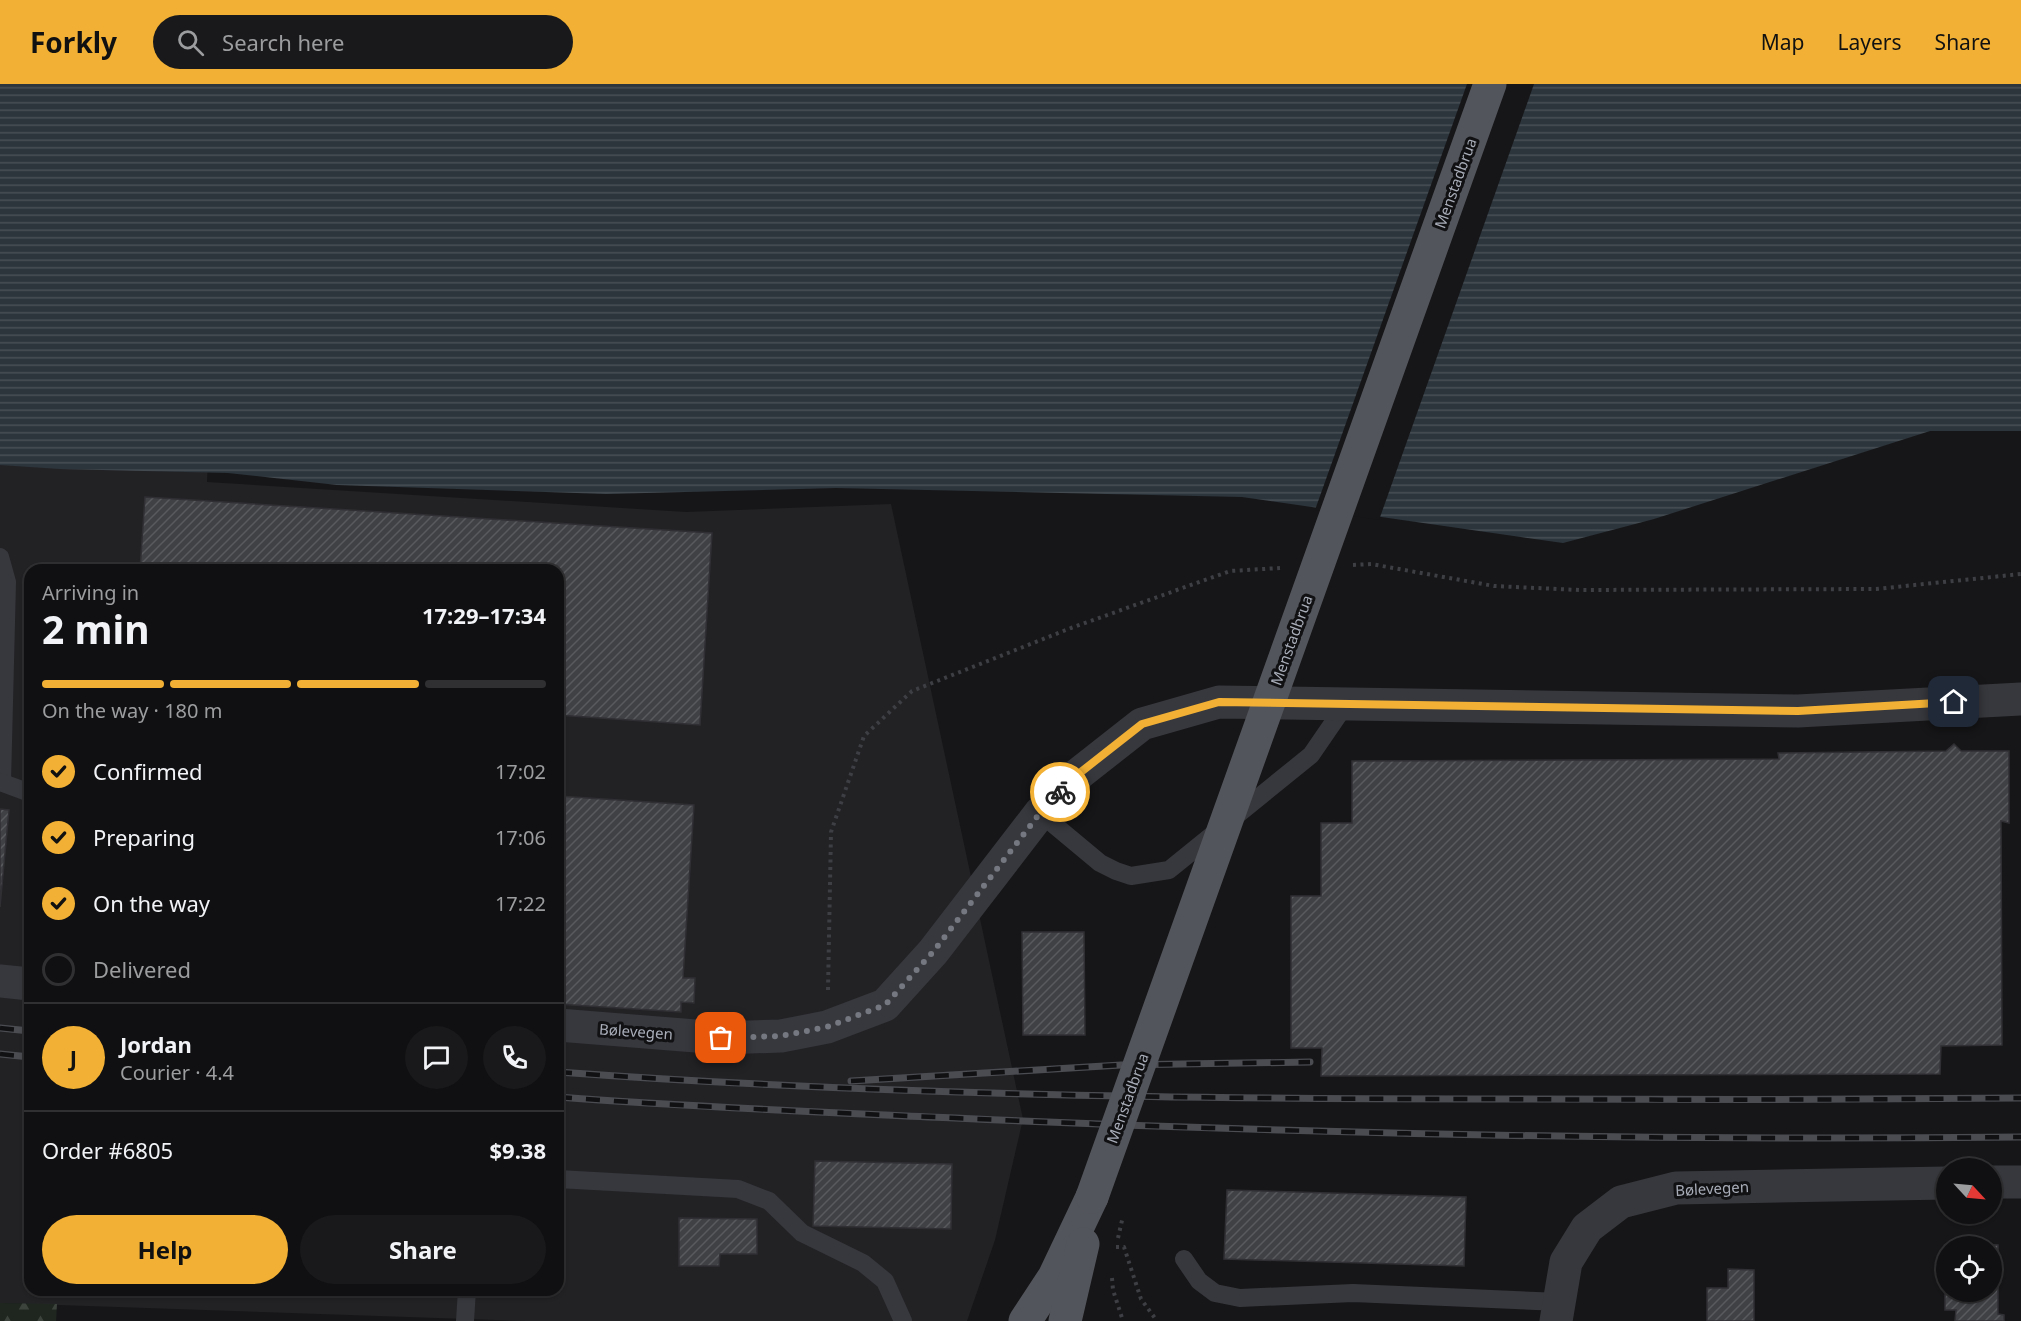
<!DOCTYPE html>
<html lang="en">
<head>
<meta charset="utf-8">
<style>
	body { margin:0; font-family:"Noto Sans",sans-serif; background:#19191b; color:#f1f3f6; height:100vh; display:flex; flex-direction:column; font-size:22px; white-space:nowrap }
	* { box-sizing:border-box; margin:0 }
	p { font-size:20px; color:#9c9d9f }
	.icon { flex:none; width:33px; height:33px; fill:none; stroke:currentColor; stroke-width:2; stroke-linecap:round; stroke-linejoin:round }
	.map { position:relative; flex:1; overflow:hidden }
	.sheet { position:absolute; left:24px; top:480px; width:540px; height:732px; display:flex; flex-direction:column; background:#101012; border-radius:18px; box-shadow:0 2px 4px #0004,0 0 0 2px #303032 }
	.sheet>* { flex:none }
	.needle { width:39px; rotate:116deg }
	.controls { position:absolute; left:1936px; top:1074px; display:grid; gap:12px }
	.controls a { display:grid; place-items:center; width:66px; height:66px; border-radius:50%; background:#101012; box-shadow:0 2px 4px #0004,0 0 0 2px #303032; font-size:30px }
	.pin { position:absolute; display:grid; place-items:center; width:51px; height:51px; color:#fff; margin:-26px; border-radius:12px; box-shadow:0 3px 9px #0006 }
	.courier { position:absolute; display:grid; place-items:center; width:60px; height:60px; margin:-30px; border:4px solid #f2b134; border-radius:50%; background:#fff; color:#222; box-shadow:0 2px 8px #0007 }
	.summary em { font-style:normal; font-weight:700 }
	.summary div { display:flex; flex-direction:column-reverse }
	.summary { display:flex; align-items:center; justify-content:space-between; height:102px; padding:0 18px }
	h1 { font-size:39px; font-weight:700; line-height:45px }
	.bar { display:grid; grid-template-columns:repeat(4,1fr); gap:9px 6px; align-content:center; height:72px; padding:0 18px }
	.bar i { height:8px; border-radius:4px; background:#303032 }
	.bar .on { background:#f2b134 }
	.bar p { grid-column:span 4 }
	.line { display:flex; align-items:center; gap:15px; padding:0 18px; border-top:2px solid #303032 }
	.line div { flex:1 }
	.round { display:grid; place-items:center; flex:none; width:63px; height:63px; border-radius:32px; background:#19191b }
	ol { padding:0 18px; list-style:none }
	li { display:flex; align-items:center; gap:18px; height:66px }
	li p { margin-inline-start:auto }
	li .icon { padding:6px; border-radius:50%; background:#f2b134; color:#111; stroke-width:4 }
	li:last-child { color:#9c9d9f }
	li i { width:33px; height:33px; border:3px solid #303032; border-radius:50% }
	.action { display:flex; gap:12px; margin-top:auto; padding:12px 18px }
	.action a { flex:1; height:69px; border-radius:36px; background:#f2b134; color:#111; font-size:24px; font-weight:700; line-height:69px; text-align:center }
	.action a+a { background:#19191b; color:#f1f3f6 }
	header { display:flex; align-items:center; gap:36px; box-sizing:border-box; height:84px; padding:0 30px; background:#f2b134; color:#111 }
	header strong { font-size:28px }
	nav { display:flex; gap:33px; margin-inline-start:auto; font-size:21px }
	.search { width:420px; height:54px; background:#19191b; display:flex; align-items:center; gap:15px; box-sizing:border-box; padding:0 21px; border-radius:33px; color:#9c9d9f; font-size:22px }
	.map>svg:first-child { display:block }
	.built { fill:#222225; fill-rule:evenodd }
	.forest { fill:url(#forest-firs) }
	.water { fill:url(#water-rules) }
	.pier { fill:#161618 }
	.building { fill:url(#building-hatch); stroke:#303034; stroke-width:1.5 }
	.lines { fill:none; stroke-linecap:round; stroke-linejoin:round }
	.path { stroke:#3d3f44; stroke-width:4; stroke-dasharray:3 4.5; stroke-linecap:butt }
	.lane { stroke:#37383d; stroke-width:18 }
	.street { stroke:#37383d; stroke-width:33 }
	.primary { stroke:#53555c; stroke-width:33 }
	.rail-casing { stroke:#4a4c52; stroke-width:7 }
	.rail { stroke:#111113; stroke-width:4.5; stroke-dasharray:14; stroke-linecap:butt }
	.primary-bridge { stroke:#53555c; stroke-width:33 }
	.done { stroke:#757880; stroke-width:6; stroke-dasharray:0 10.8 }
	.route { stroke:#f2b134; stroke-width:8 }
	.labels { text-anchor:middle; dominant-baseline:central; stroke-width:6; stroke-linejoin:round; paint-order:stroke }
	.street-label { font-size:15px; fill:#a8adb8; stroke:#111113 }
</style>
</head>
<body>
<header>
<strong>Forkly</strong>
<div class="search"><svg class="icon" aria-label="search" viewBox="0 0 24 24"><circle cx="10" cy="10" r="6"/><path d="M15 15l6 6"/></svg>Search here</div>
<nav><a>Map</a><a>Layers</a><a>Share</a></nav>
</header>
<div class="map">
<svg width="2021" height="1237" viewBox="0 0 2021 1237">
	<defs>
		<pattern id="forest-firs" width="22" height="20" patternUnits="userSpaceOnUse" patternTransform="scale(1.5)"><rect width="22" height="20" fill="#1e261f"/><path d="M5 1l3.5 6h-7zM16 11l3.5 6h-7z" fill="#3c433d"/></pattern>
		<pattern id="water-rules" width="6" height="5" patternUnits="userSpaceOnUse" patternTransform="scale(1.5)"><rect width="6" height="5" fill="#2c353c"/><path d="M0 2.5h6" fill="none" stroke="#485056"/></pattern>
		<pattern id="building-hatch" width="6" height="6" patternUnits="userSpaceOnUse" patternTransform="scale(1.5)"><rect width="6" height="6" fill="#404145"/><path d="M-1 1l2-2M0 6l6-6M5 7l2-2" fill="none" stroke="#595a5e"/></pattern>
	</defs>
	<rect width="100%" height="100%" fill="#161618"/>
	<path class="built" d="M209,353L207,398L686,428L891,420L1023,1035L995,1156L967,1237H526L0,1219V378ZM30,486H558V1206H30Z"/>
	<polygon class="forest" points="0,1219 57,1220 56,1237 0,1237"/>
	<polygon class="water" points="0,0 2021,0 2021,347 1930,347 1654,435 1563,459 1242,413 836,404 606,410 337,401 228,389 60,385 0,381"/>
	<polygon class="pier" points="1467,0 1534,0 1379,436 1315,426"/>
	<g class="building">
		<polygon points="145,413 712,449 700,641 558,631 558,486 140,486"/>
		<polygon points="1954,660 1961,667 2009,667 2009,739 2001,737 2002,961 1941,962 1940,990 1321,992 1322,964 1291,964 1291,812 1321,812 1321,739 1352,739 1352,677 1779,675 1778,669 1946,667"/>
		<polygon points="558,712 694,721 683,894 695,894 694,919 681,918 681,928 558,920"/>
		<polygon points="0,725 9,726 0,823"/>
		<polygon points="1022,848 1084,848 1085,951 1023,951"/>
		<polygon points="815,1077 952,1080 951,1145 813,1142"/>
		<polygon points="1227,1106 1466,1113 1464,1182 1224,1175"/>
		<polygon points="679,1134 757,1135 757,1170 720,1170 719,1182 679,1182"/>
		<polygon points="1965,1160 1998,1161 1998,1182 1992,1181 1992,1162 1965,1162"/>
		<polygon points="1728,1185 1754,1186 1754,1237 1707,1237 1707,1204 1728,1204"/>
		<polygon points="1945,1202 1947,1202 1947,1208 1992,1208 1992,1202 1998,1202 1998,1230 2004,1231 2004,1237 1955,1237 1956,1226 1945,1226"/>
	</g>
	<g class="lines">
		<g class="path">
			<polyline points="1353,481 1371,480 1494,502 1579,506 1876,505 2021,490"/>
			<polyline points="828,906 831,748 864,652 912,607 1071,544 1230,487 1280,484"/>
			<polyline points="1118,1154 1123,1132"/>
			<polyline points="1116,1163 1124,1163 1141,1215 1157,1237"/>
			<polyline points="1112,1194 1113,1206 1123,1237"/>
		</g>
		<g class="lane">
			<polyline points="0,473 7,498 2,698"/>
			<polyline points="0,698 30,709"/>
			<polyline points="1040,729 1100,779 1116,787 1131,792 1169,786 1311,671 1346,620"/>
			<polyline points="558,1095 738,1105 769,1117 802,1149 863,1179 885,1197 903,1237"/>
			<polyline points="1184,1175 1199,1197 1215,1209 1240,1214 1353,1209 1560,1218"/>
			<polyline points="465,1237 467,1206"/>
		</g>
		<g class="street">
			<polyline points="0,897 30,900"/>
			<polyline points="558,941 721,954 781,952 827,943 885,921 933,868 1040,729 1072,695 1142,640 1219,618 1798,627 2021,615"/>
			<polyline points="1992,1098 2021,1098"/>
			<polyline points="1556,1237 1566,1178 1587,1144 1621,1118 1676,1104 1947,1099"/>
		</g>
		<g class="primary">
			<polyline points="1025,1237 1054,1193 1092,1113"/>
			<polyline points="1065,1237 1083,1160"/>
		</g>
		<defs>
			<g id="rail">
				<polyline points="0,944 30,947"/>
				<polyline points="0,970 30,973"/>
				<path d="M558,988C864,1010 1170,1015 1477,1015C1658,1016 1840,1016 2021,1014"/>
				<polyline points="851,997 1121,981 1310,978"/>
				<path d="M558,1013C690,1023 822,1028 955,1034C1310,1050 1665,1057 2021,1053"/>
			</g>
		</defs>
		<use href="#rail" class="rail-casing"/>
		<use href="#rail" class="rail"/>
		<polyline class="primary-bridge" points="1092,1113 1490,0"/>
	</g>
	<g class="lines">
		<polyline class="done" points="721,954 781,952 827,943 885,921 933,868 1040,729 1060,708"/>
		<polyline class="route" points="1060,708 1072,695 1142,640 1219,618 1798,627 1954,618"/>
	</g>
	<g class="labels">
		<g class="street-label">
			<text transform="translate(1455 99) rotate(-70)">Menstadbrua</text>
			<text transform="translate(1291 556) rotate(-70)">Menstadbrua</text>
			<text transform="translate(636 947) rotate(4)">Bølevegen</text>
			<text transform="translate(1127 1014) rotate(-70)">Menstadbrua</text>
			<text transform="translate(1712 1104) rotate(-3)">Bølevegen</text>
		</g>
	</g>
</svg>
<div class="controls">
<a><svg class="needle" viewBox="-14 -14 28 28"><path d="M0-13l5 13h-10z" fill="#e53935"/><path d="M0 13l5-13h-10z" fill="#9c9d9f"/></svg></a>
<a><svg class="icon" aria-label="locate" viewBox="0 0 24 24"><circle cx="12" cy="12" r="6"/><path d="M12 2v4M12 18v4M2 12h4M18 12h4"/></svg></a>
</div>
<div class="pin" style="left:721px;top:954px;background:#ea580c"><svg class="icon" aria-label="bag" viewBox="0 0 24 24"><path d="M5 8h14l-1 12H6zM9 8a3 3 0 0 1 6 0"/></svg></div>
<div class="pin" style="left:1954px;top:618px;background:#1f2937"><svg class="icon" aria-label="home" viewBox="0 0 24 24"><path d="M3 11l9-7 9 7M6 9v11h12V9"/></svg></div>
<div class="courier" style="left:1060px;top:708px"><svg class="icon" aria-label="bike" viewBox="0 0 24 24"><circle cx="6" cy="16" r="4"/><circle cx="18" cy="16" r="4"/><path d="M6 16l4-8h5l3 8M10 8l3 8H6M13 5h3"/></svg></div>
<section class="sheet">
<div class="summary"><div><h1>2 min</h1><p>Arriving in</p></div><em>17:29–17:34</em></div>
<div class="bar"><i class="on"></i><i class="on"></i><i class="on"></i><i></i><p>On the way · 180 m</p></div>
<ol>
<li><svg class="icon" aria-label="check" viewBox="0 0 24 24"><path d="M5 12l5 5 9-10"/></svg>Confirmed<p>17:02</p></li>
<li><svg class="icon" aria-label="check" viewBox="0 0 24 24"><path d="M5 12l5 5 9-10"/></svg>Preparing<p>17:06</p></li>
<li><svg class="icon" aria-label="check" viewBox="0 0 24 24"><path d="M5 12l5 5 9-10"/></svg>On the way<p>17:22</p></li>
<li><i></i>Delivered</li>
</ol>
<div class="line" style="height:108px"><b class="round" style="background:#f2b134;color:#111">J</b><div><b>Jordan</b><p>Courier · 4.4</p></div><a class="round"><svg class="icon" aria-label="chat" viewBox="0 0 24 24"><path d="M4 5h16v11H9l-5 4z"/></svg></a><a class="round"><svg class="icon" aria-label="phone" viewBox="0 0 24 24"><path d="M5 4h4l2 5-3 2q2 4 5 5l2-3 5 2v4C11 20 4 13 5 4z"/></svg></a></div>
<div class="line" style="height:78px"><div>Order #6805</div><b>$9.38</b></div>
<div class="action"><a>Help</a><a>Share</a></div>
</section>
</div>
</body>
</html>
